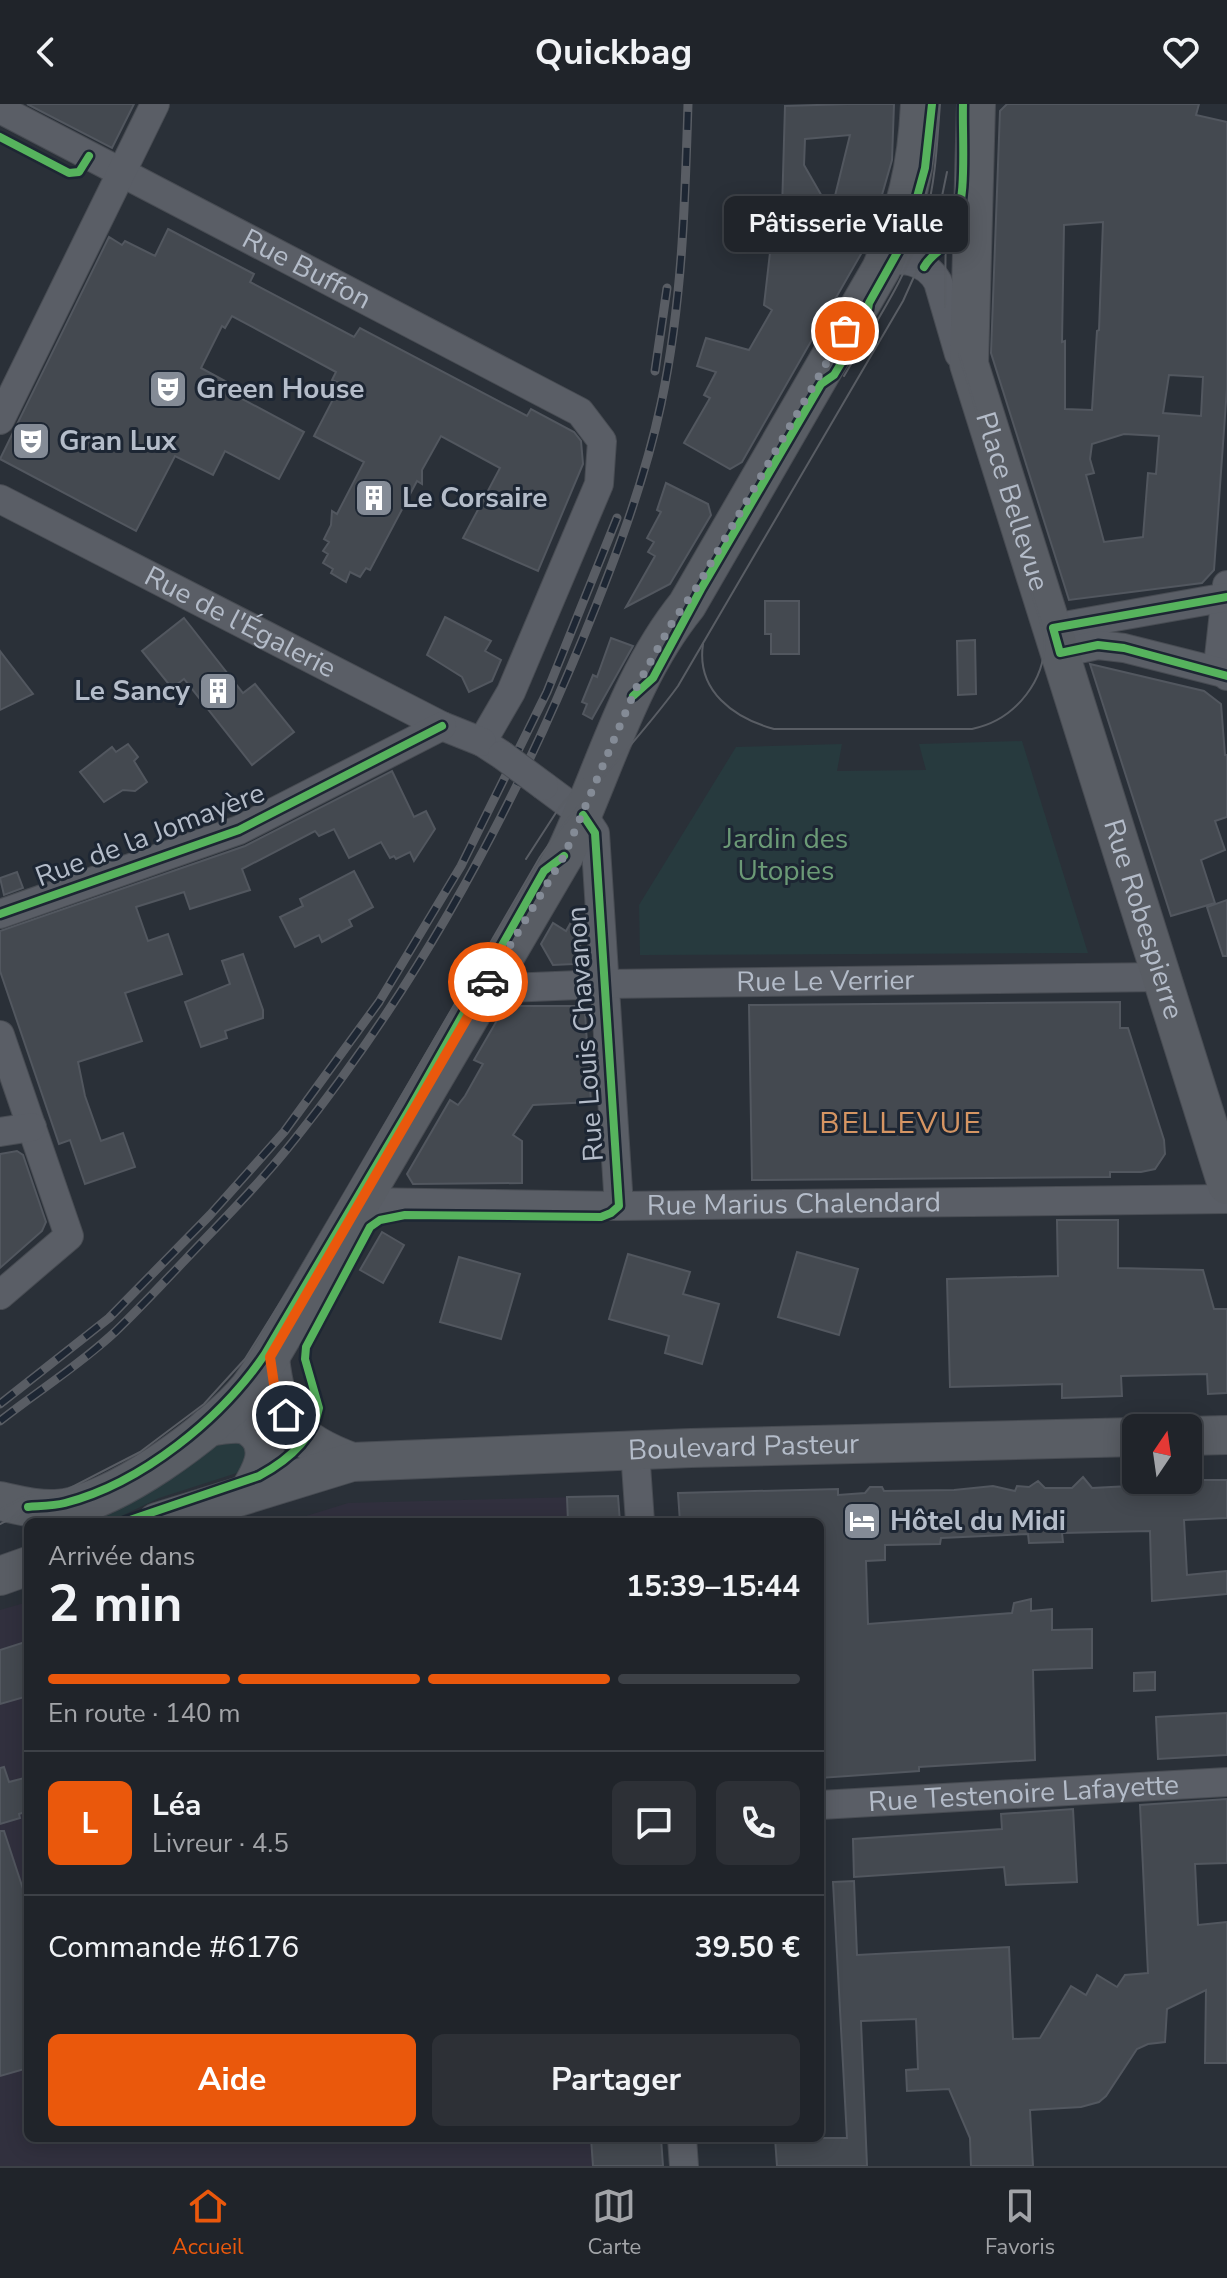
<!DOCTYPE html>
<html lang="fr">
<head>
<meta charset="utf-8">
<style>
	body { margin:0; font-family:"Nunito Sans",sans-serif; background:#2d3036; color:#f1f3f6; height:100vh; display:flex; flex-direction:column; font-size:30px; white-space:nowrap }
	* { box-sizing:border-box; margin:0 }
	p { font-size:26px; color:#a2a4a8 }
	.icon { flex:none; width:44px; height:44px; fill:none; stroke:currentColor; stroke-width:2; stroke-linecap:round; stroke-linejoin:round }
	.map { position:relative; flex:1; overflow:hidden }
	.sheet { position:absolute; left:24px; top:1414px; width:800px; height:624px; display:flex; flex-direction:column; background:#20242a; border-radius:12px; box-shadow:0 4px 20px #0003,0 0 0 2px #3d4147 }
	.sheet>* { flex:none }
	.needle { width:52px; rotate:13deg }
	.tools { position:absolute; left:1122px; top:1310px; display:grid; gap:16px }
	.tools a { display:grid; place-items:center; width:80px; height:80px; border-radius:12px; background:#20242a; box-shadow:0 4px 20px #0003,0 0 0 2px #3d4147; font-size:40px }
	.pin { position:absolute; display:grid; place-items:center; width:68px; height:68px; color:#fff; margin:-34px; border:4px solid #fff; border-radius:50%; box-shadow:0 2px 8px #0007 }
	.courier { position:absolute; display:grid; place-items:center; width:80px; height:80px; margin:-40px; border:6px solid #ea580c; border-radius:50%; background:#fff; color:#222; box-shadow:0 2px 10px #0007 }
	.bubble { position:absolute; height:56px; border-radius:12px; background:#20242a; box-shadow:0 4px 20px #0003,0 0 0 2px #3d4147; font-size:26px; font-weight:700; line-height:56px; text-align:center }
	.overview em { font-style:normal; font-weight:700 }
	.overview div { display:flex; flex-direction:column-reverse }
	.overview { display:flex; align-items:center; justify-content:space-between; height:136px; padding:0 24px }
	h1 { font-size:52px; font-weight:700; line-height:60px }
	.bar { display:grid; grid-template-columns:repeat(4,1fr); gap:12px 8px; align-content:center; height:96px; padding:0 24px }
	.bar i { height:10px; border-radius:6px; background:#3d4147 }
	.bar .active { background:#ea580c }
	.bar p { grid-column:span 4 }
	.line { display:flex; align-items:center; gap:20px; padding:0 24px; border-top:2px solid #3d4147 }
	.line div { flex:1 }
	.round { display:grid; place-items:center; flex:none; width:84px; height:84px; border-radius:12px; background:#2d3036 }
	.button { display:flex; gap:16px; margin-top:auto; padding:16px 24px }
	.button a { flex:1; height:92px; border-radius:12px; background:#ea580c; color:#fff; font-size:32px; font-weight:700; line-height:92px; text-align:center }
	.button a+a { background:#2d3036; color:#f1f3f6 }
	header { display:flex; justify-content:space-between; align-items:center; height:104px; padding:0 24px; background:#20242a; font-size:36px; font-weight:700 }
	.tab-bar { display:flex; justify-content:space-around; align-items:center; height:112px; border-top:2px solid #3d4147; background:#20242a; font-size:22px; color:#a2a4a8 }
	.tab-bar a { display:grid; justify-items:center; gap:4px }
	.tab-bar .active { color:#ea580c }
	.map>svg:first-child { display:block }
	.medical { fill:#31303e }
	.green { fill:#273a3e }
	.building { fill:#444950; stroke:#52575f; stroke-width:2; fill-rule:evenodd }
	.lines { fill:none; stroke-linecap:round; stroke-linejoin:round }
	.street-casing { stroke:#484c53; stroke-width:30 }
	.secondary-casing { stroke:#484c53; stroke-width:40 }
	.street { stroke:#5a5e66; stroke-width:28 }
	.secondary { stroke:#595d64; stroke-width:38 }
	.tram { stroke:#595d64; stroke-width:2 }
	.rail-casing { stroke:#595d64; stroke-width:9 }
	.rail { stroke:#1d2633; stroke-width:6; stroke-dasharray:18; stroke-linecap:butt }
	.street-bridge-casing { stroke:#484c53; stroke-width:30; stroke-linecap:butt }
	.street-bridge { stroke:#5a5e66; stroke-width:28 }
	.cycleway-casing { stroke:#1d2633; stroke-width:13 }
	.cycleway { stroke:#56b35d; stroke-width:8 }
	.done { stroke:#848b96; stroke-width:8; stroke-dasharray:0 14.4 }
	.route { stroke:#ea580c; stroke-width:10 }
	.labels { text-anchor:middle; dominant-baseline:central; stroke-width:6; stroke-linejoin:round; paint-order:stroke }
	.street-label { font-size:28px; fill:#b4bcc9; stroke:#1d2633 }
	.poi-label { font-size:28px; font-weight:bold; fill:#b4bcc9; stroke:#1d2633; text-anchor:start }
	.park-label { font-size:28px; fill:#6b9a76; stroke:#1d2633 }
	.neighbourhood-label { font-size:30px; letter-spacing:2px; fill:#d59563; stroke:#1d2633 }
</style>
</head>
<body>
<header><svg class="icon" aria-label="back" viewBox="0 0 24 24"><path d="M15 5l-7 7 7 7"/></svg>Quickbag<svg class="icon" aria-label="heart" viewBox="0 0 24 24"><path d="M12 20l-8-8c-3-5 5-10 8-4 3-6 11-1 8 4z"/></svg></header>
<div class="map">
<svg width="1227" height="2062" viewBox="0 0 1227 2062">
	<rect width="100%" height="100%" fill="#2a3038"/>
	<g class="medical">
		<polygon points="618,1392 620,1418 287,1418 348,1399"/>
		<polygon points="28,1498 28,2034 661,2034 663,2062 0,2062 0,1506"/>
	</g>
	<g class="green">
		<polygon points="1022,637 1088,849 640,851 639,801 736,643 842,640 837,667 926,666 919,640"/>
		<polygon points="227,1330 248,1345 246,1366 159,1394 109,1418 41,1418"/>
	</g>
	<g class="building">
		<polygon points="27,0 134,0 112,44"/>
		<path d="M848,0H894L892,56L869,136L742,358L730,365L684,339L710,294L704,291L716,268L697,262L706,234L749,246L772,206L764,201L775,105L782,106L785,2ZM850,31L831,108L804,61L805,35Z"/>
		<path d="M1007,0H1199L1196,11L1227,18V284L1214,466L1202,479L1069,496L991,249L1000,7ZM1103,118L1099,226L1097,227L1092,306L1065,305V237L1062,238L1064,121ZM1169,271L1203,273L1201,312L1163,309ZM1124,330L1159,332L1156,370L1148,369L1143,433L1104,438L1086,371L1094,369L1090,355L1092,340Z"/>
		<polygon points="168,125 254,170 250,178 354,233 360,224 527,312 531,305 574,328 581,337 583,360 538,467 463,434 500,364 441,332 422,366 422,380 417,377 370,466 366,464 360,473 350,468 346,478 331,469 333,465 323,459 328,450 323,447 329,438 324,435 331,421 332,407 337,410 364,358 314,332 341,280 332,276 336,268 232,212 225,224 222,222 201,264 236,283 233,290 304,328 279,375 225,347 213,371 175,352 136,427 0,355 109,133 122,141 125,137 155,152"/>
		<polygon points="666,379 708,400 711,411 670,480 626,503 655,452 648,448 654,438 647,434 661,408 657,406"/>
		<polygon points="765,497 799,497 799,550 771,550 771,530 765,530"/>
		<polygon points="445,513 491,537 485,547 501,556 492,577 469,588 462,573 427,551"/>
		<polygon points="184,514 243,589 255,580 294,628 252,661 184,575 172,584 142,547"/>
		<polygon points="611,534 633,542 592,615 583,610 587,600 582,598 593,571 597,573"/>
		<polygon points="975,536 976,590 958,591 957,537"/>
		<polygon points="0,547 33,590 0,606"/>
		<polygon points="1090,560 1204,587 1221,600 1225,651 1227,651 1227,713 1215,717 1225,746 1201,756 1215,799 1171,812"/>
		<polygon points="128,640 138,653 134,657 147,678 135,687 123,686 104,698 80,668 112,643 116,648"/>
		<polygon points="392,667 414,713 426,707 435,725 414,757 410,748 396,755 394,752 390,754 381,738 349,754 334,725 319,732 315,727 242,765 250,786 190,805 184,788 136,803 148,837 168,830 182,870 125,889 142,937 78,958 85,992 101,1037 123,1029 135,1063 85,1080 70,1036 59,1040 0,867 0,827 245,742"/>
		<polygon points="354,767 373,803 349,816 352,822 322,838 319,831 295,843 280,813 303,802 300,795"/>
		<polygon points="17,768 23,784 4,791 0,774"/>
		<polygon points="1227,796 1227,852 1223,852 1207,803"/>
		<polygon points="578,806 581,853 574,860 553,861 541,840 553,819 566,827"/>
		<polygon points="243,850 263,906 263,914 225,927 227,934 201,943 185,898 230,880 222,857"/>
		<polygon points="1120,898 1120,924 1128,924 1164,1036 1165,1050 1155,1065 1141,1068 1110,1068 1110,1073 752,1076 749,901"/>
		<polygon points="510,902 578,902 585,909 591,998 533,1001 513,1031 522,1037 522,1079 413,1080 407,1070 450,996 458,1001 465,992 483,960 474,956 503,906"/>
		<polygon points="17,1047 23,1051 46,1118 42,1127 0,1164 0,1050"/>
		<polygon points="1057,1116 1118,1116 1118,1164 1203,1166 1214,1205 1227,1205 1227,1289 1208,1290 1207,1270 1121,1272 1122,1292 1062,1294 1062,1280 950,1283 947,1175 1058,1172"/>
		<polygon points="382,1128 404,1141 383,1179 360,1166"/>
		<polygon points="797,1148 858,1165 839,1231 778,1213"/>
		<polygon points="628,1150 690,1168 683,1190 719,1200 702,1260 665,1249 669,1232 609,1215"/>
		<polygon points="459,1153 520,1170 501,1235 440,1218"/>
		<polygon points="1083,1373 1092,1384 1130,1382 1129,1376 1227,1376 1227,1414 1184,1416 1187,1471 1227,1467 1227,1490 1152,1497 1150,1427 1062,1429 1063,1438 1029,1439 1028,1430 941,1434 940,1440 885,1441 885,1456 866,1457 868,1520 1012,1509 1014,1499 1031,1495 1031,1507 1052,1505 1052,1526 1092,1525 1092,1564 1033,1566 1035,1656 919,1663 919,1667 820,1674 820,1418 680,1418 678,1389 838,1385 838,1391 865,1389 870,1383 882,1383 884,1387 954,1386 993,1382 1015,1387 1017,1382 1029,1383 1038,1377 1045,1384 1072,1384"/>
		<polygon points="618,1392 620,1418 568,1418 567,1393"/>
		<polygon points="28,1537 28,1592 0,1600 0,1546"/>
		<polygon points="1155,1568 1155,1586 1134,1587 1134,1569"/>
		<polygon points="1227,1609 1227,1651 1158,1655 1156,1613"/>
		<polygon points="4,1663 9,1678 28,1673 28,1707 19,1710 20,1714 0,1720 0,1664"/>
		<polygon points="1227,1695 1227,1759 1195,1760 1198,1821 1227,1818 1227,1959 1205,1959 1206,1886 1167,1905 1165,1938 1148,1940 1137,1945 1106,1992 1099,1998 1081,2003 1030,2006 1033,2062 971,2062 970,2034 949,1985 907,1987 906,1966 918,1965 916,1915 861,1917 867,2062 777,2062 775,2034 847,2034 833,1778 854,1777 857,1851 1009,1843 1013,1935 1040,1934 1071,1882 1086,1891 1097,1871 1117,1883 1125,1871 1148,1869 1140,1701"/>
		<polygon points="1073,1705 1077,1778 1006,1781 1004,1763 854,1773 853,1735 1002,1725 1001,1710"/>
		<polygon points="0,1727 4,1727 25,1791 28,1790 28,1964 0,1972"/>
		<polygon points="591,2034 661,2034 663,2062 593,2062"/>
	</g>
	<g class="lines">
		<defs>
			<g id="street">
				<path id="s1" d="M0,5L580,308L602,337L599,380L511,588L482,638L502,651"/>
				<path d="M881,165C898,148 927,158 938,178L959,250L967,259"/>
				<polyline points="0,316 155,0"/>
				<path id="s2" d="M0,395L442,622L482,638"/>
				<polyline points="1227,481 1219,553 1227,572"/>
				<polyline points="1053,524 1227,493"/>
				<polyline points="1060,549 1098,541 1124,544 1227,570"/>
				<polyline points="544,682 583,711 595,729 619,1102"/>
				<polyline points="0,810 239,726 442,622"/>
				<path id="s3" d="M489,877L500,883L508,884L603,880L1164,873"/>
				<polyline points="0,931 69,1132 0,1191"/>
				<polyline points="0,1028 32,1023"/>
				<path id="s4" d="M360,1098L619,1102L1227,1095"/>
				<polyline points="635,1347 640,1418"/>
				<path id="s5" d="M820,1701L1227,1678"/>
				<polyline points="682,2034 684,2062"/>
			</g>
			<g id="secondary">
				<path id="s6" d="M976,0L969,260L1227,1081"/>
				<path d="M270,1253C276,1315 294,1337 352,1358"/>
				<path d="M208,1323C219,1321 230,1319 241,1320C248,1321 252,1324 257,1329C274,1347 259,1371 249,1388"/>
				<polyline points="1188,1332 1227,1331"/>
				<path d="M0,1397C18,1401 36,1406 55,1405C109,1403 215,1326 249,1284C257,1274 263,1263 270,1253L564,752C604,668 628,574 687,501L881,165C906,108 917,63 920,0"/>
				<path id="s7" d="M157,1418L352,1358L691,1344L1136,1333"/>
				<polyline points="0,1472 28,1462"/>
			</g>
		</defs>
		<use href="#street" class="street-casing"/>
		<use href="#secondary" class="secondary-casing"/>
		<use href="#street" class="street"/>
		<use href="#secondary" class="secondary"/>
		<g class="tram">
			<polyline points="945,203 946,108"/>
			<path d="M844,272C874,221 910,169 926,111C936,75 937,37 940,0"/>
			<path d="M703,540C696,587 734,614 774,625H972C1016,616 1049,574 1044,529L959,250"/>
			<polyline points="526,755 559,704 609,647"/>
			<polyline points="0,1406 31,1389"/>
			<path d="M0,1420L140,1348L204,1300L245,1255L298,1170L540,753C582,692 635,641 678,582L903,197L935,126L947,68"/>
		</g>
		<defs>
			<g id="rail">
				<polyline points="655,267 667,184"/>
				<polyline points="0,1300 109,1214 210,1111 284,1028 379,898 461,762 547,588 617,414"/>
				<path d="M0,1317C38,1287 81,1260 116,1227C140,1204 163,1179 186,1155C223,1116 262,1077 295,1035C416,884 510,712 583,534C614,458 644,380 661,300C682,201 685,101 688,0"/>
			</g>
		</defs>
		<use href="#rail" class="rail-casing"/>
		<use href="#rail" class="rail"/>
		<defs>
			<polyline id="street-bridge" points="502,651 544,682"/>
		</defs>
		<use href="#street-bridge" class="street-bridge-casing"/>
		<use href="#street-bridge" class="street-bridge"/>
		<defs>
			<g id="cycleway">
				<polyline points="0,33 69,69 79,68 89,52"/>
				<path d="M924,163C933,147 946,146 952,131C968,96 962,38 963,0"/>
				<polyline points="1227,493 1053,524 1060,549 1098,541 1124,544 1227,572"/>
				<polyline points="633,592 653,574 701,485 821,280 834,271 866,218 869,199 906,133 925,64 932,0"/>
				<polyline points="0,810 239,726 442,622"/>
				<path d="M28,1403C40,1402 54,1402 65,1399C142,1379 221,1315 265,1250L410,1004L544,767L564,752"/>
				<path d="M124,1418L259,1372C285,1358 313,1336 319,1304L305,1255L306,1243L370,1123L380,1116L405,1111L601,1113L611,1109L619,1102L595,729L583,711"/>
			</g>
		</defs>
		<use href="#cycleway" class="cycleway-casing"/>
		<use href="#cycleway" class="cycleway"/>
	</g>
	<g class="lines">
		<polyline class="done" points="488,878 564,752 637,582 672,519 697,483 845,227"/>
		<polyline class="route" points="286,1311 276,1294 270,1253 488,878"/>
	</g>
	<defs>
		<symbol id="theatre-square" viewBox="-11 -11 22 22"><rect x="-9" y="-9" width="18" height="18" rx="4" fill="#848b96" stroke="#1d2633"/><path d="M-5-5.5Q0-4 5-5.5V0Q5 5 0 6Q-5 5-5 0ZM-3.3-2.5H-1v1.5H-3.3ZM1-2.5H3.3v1.5H1ZM-2.8 1Q0 5.5 2.8 1Z" fill="#fff"/></symbol>
		<symbol id="building-square" viewBox="-11 -11 22 22"><rect x="-9" y="-9" width="18" height="18" rx="4" fill="#848b96" stroke="#1d2633"/><path d="M-4-6H4V6H1V3H-1V6H-4ZM-2.5-4.3h1.7v1.8h-1.7ZM.8-4.3h1.7v1.8H.8ZM-2.5-1h1.7V.8h-1.7ZM.8-1h1.7V.8H.8Z" fill="#fff"/></symbol>
		<symbol id="hotel-square" viewBox="-11 -11 22 22"><rect x="-9" y="-9" width="18" height="18" rx="4" fill="#848b96" stroke="#1d2633"/><path d="M-6-4.5h1.5V1H6V5H4.5V3h-9V5H-6ZM-4 0a1.8 1.8 0 1 1 3.6 0ZM.5 0V-2.5h3Q6-2.5 6 0Z" fill="#fff"/></symbol>
	</defs>
	<g fill-rule="evenodd">
		<use href="#theatre-square" x="146" y="263" width="44" height="44"/>
		<use href="#theatre-square" x="9" y="315" width="44" height="44"/>
		<use href="#building-square" x="352" y="372" width="44" height="44"/>
		<use href="#building-square" x="196" y="565" width="44" height="44"/>
		<use href="#hotel-square" x="840" y="1395" width="44" height="44"/>
	</g>
	<g class="labels">
		<g class="street-label">
			<text stroke="none"><textPath href="#s1" startOffset="346">Rue Buffon</textPath></text>
			<text stroke="none"><textPath href="#s6" startOffset="404">Place Bellevue</textPath></text>
			<text stroke="none"><textPath href="#s2" startOffset="270">Rue de l'Égalerie</textPath></text>
			<text transform="translate(150 731) rotate(-21)">Rue de la Jomayère</text>
			<text stroke="none"><textPath href="#s6" startOffset="842">Rue Robespierre</textPath></text>
			<text stroke="none"><textPath href="#s3" startOffset="338">Rue Le Verrier</textPath></text>
			<text transform="translate(585 930) rotate(-94)">Rue Louis Chavanon</text>
			<text stroke="none"><textPath href="#s4" startOffset="434">Rue Marius Chalendard</textPath></text>
			<text stroke="none"><textPath href="#s7" startOffset="596">Boulevard Pasteur</textPath></text>
			<text stroke="none"><textPath href="#s5" startOffset="204">Rue Testenoire Lafayette</textPath></text>
		</g>
		<g class="poi-label">
			<text x="196" y="285">Green House</text>
			<text x="59" y="337">Gran Lux</text>
			<text x="402" y="394">Le Corsaire</text>
			<text x="190" y="587" text-anchor="end">Le Sancy</text>
			<text x="890" y="1417">Hôtel du Midi</text>
		</g>
		<g class="park-label">
			<text x="786" y="735">Jardin des<tspan x="786" dy="32">Utopies</tspan></text>
		</g>
		<g class="neighbourhood-label">
			<text x="901" y="1019">BELLEVUE</text>
		</g>
	</g>
</svg>
<div class="tools">
<a><svg class="needle" viewBox="-14 -14 28 28"><path d="M0-13l5 13h-10z" fill="#e53935"/><path d="M0 13l5-13h-10z" fill="#a2a4a8"/></svg></a>
</div>
<div class="pin" style="left:845px;top:227px;background:#ea580c"><svg class="icon" aria-label="bag" viewBox="0 0 24 24"><path d="M5 8h14l-1 12H6zM9 8a3 3 0 0 1 6 0"/></svg></div>
<div class="pin" style="left:286px;top:1311px;background:#1f2937"><svg class="icon" aria-label="home" viewBox="0 0 24 24"><path d="M3 11l9-7 9 7M6 9v11h12V9"/></svg></div>
<div class="courier" style="left:488px;top:878px"><svg class="icon" aria-label="car" viewBox="0 0 24 24"><path d="M5 17H2v-5l4-1 3-4h7l3 4 3 1v5h-3M9 17h6M6 11h13"/><circle cx="7" cy="17" r="2"/><circle cx="17" cy="17" r="2"/></svg></div>
<div class="bubble" style="left:724px;top:92px;width:244px">Pâtisserie Vialle</div>
<section class="sheet">
<div class="overview"><div><h1>2 min</h1><p>Arrivée dans</p></div><em>15:39–15:44</em></div>
<div class="bar"><i class="active"></i><i class="active"></i><i class="active"></i><i></i><p>En route · 140 m</p></div>
<div class="line" style="height:144px"><b class="round" style="background:#ea580c;color:#fff">L</b><div><b>Léa</b><p>Livreur · 4.5</p></div><a class="round"><svg class="icon" aria-label="chat" viewBox="0 0 24 24"><path d="M4 5h16v11H9l-5 4z"/></svg></a><a class="round"><svg class="icon" aria-label="phone" viewBox="0 0 24 24"><path d="M5 4h4l2 5-3 2q2 4 5 5l2-3 5 2v4C11 20 4 13 5 4z"/></svg></a></div>
<div class="line" style="height:104px"><div>Commande #6176</div><b>39.50 €</b></div>
<div class="button"><a>Aide</a><a>Partager</a></div>
</section>
</div>
<nav class="tab-bar">
<a class="active"><svg class="icon" aria-label="home" viewBox="0 0 24 24"><path d="M3 11l9-7 9 7M6 9v11h12V9"/></svg>Accueil</a>
<a><svg class="icon" aria-label="map" viewBox="0 0 24 24"><path d="M3 6l6-2 6 2 6-2v14l-6 2-6-2-6 2zM9 4v14M15 6v14"/></svg>Carte</a>
<a><svg class="icon" aria-label="saved" viewBox="0 0 24 24"><path d="M7 4h10v16l-5-4-5 4z"/></svg>Favoris</a>
</nav>
</body>
</html>
